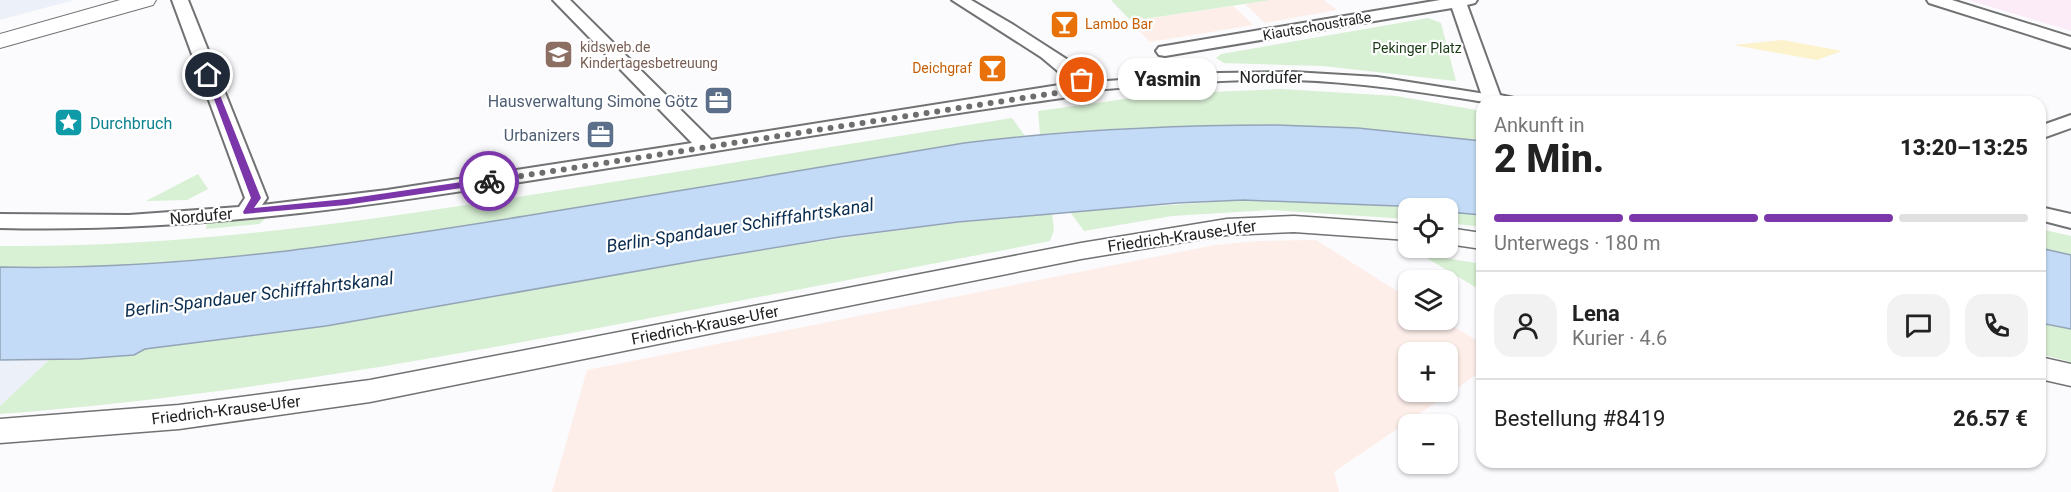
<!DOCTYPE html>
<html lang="de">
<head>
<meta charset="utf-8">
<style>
	body { margin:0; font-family:Roboto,sans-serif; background:#f2f2f2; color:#222; height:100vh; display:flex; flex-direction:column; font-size:22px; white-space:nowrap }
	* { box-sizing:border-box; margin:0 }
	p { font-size:20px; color:#767676 }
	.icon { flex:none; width:33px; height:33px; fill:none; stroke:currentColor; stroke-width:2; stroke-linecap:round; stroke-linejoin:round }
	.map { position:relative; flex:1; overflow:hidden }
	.drawer { position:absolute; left:1476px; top:96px; width:570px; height:372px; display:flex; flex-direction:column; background:#fff; border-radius:18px; box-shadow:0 2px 4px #0004 }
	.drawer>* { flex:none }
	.fabs { position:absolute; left:1398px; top:198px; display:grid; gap:12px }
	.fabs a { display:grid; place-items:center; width:60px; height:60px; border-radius:12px; background:#fff; box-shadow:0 2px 4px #0004; font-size:30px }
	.pin { position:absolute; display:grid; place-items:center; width:51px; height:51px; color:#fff; margin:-26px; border:3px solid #fff; border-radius:50%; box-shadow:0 2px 6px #0007 }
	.courier { position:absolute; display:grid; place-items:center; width:60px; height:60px; margin:-30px; border:4px solid #7b36aa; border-radius:50%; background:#fff; color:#222; box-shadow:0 2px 8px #0007 }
	.bubble { position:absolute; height:42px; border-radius:18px; background:#fff; box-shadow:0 2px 4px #0004; font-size:20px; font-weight:800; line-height:42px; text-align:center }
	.summary em { font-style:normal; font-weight:800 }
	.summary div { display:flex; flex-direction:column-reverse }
	.summary { display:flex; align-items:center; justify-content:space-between; height:102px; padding:0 18px }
	h1 { font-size:39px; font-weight:800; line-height:45px }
	.bar { display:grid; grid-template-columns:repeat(4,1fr); gap:9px 6px; align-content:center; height:72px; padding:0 18px }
	.bar i { height:8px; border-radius:4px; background:#e0e0e0 }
	.bar .active { background:#7b36aa }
	.bar p { grid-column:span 4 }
	.line { display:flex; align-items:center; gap:15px; padding:0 18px; border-top:2px solid #e0e0e0 }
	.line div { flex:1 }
	.round { display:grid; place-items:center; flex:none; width:63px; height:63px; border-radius:18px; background:#f2f2f2 }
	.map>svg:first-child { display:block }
	.commercial { fill:#fdeee9; fill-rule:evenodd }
	.built { fill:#ecf0f8 }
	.education { fill:#fcecf8 }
	.green { fill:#d8f0d4 }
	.sand { fill:#fcf2cc }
	.water { fill:#c3dbf6; stroke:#93a4b7; stroke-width:1.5 }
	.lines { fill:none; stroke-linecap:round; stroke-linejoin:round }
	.pedestrian-casing { stroke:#717273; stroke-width:4 }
	.minor-casing { stroke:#717273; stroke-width:4 }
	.tertiary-casing { stroke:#717273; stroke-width:3 }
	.secondary-casing { stroke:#717273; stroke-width:2 }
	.pedestrian { fill:#fff; fill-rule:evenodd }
	.minor { fill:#fff; fill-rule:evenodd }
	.tertiary { fill:#fff; fill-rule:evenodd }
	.secondary { fill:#fff; fill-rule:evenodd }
	.route { fill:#7b36aa }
	.done { stroke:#6e6e6f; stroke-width:6; stroke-dasharray:0 10.8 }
	.labels { text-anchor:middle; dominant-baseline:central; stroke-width:4.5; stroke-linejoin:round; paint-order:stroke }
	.far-food-label { font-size:14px; fill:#c56008; stroke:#fff; text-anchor:start }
	.far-street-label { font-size:14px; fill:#222223; stroke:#fff }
	.far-education-label { font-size:14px; fill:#785e54; stroke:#fff; text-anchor:start }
	.far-park-label { font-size:14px; fill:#183a14; stroke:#fff }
	.street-label { font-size:16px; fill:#222223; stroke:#fff }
	.service-label { font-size:16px; fill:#4e5e75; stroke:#fff; text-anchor:end }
	.culture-label { font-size:16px; fill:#0d838f; stroke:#fff; text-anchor:start }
	.water-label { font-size:18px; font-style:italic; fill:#0a2d50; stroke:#fff }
</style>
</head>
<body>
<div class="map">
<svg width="2071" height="492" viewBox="0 0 2071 492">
	<rect width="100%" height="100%" fill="#fbfbfd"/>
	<g class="commercial">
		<polygon points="1271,0 1324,0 1337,10 1265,23 1245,4"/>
		<polygon points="1233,6 1253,25 1150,42 1129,19 1143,17 1145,19"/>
		<path d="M1316,240L1408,298V320H1443L1482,344V371L1334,472L1339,492H552L587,370L1215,245L1258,241ZM1408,352H1448V392H1408Z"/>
	</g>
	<g class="built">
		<polygon points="0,0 74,0 0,20"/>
		<polygon points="0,360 49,360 0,406"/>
	</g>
	<polygon class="education" points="1968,0 2071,0 2071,31"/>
	<g class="green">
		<polygon points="1111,0 1271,0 1144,19 1142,17 1129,19"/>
		<polygon points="1428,18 1441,23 1456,81 1323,66 1224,63 1216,58 1221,54"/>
		<path d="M1281,89L1396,96L1482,111V141C1335,123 1187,121 1040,134L1038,111L1161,94Z"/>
		<path d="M1012,118L1025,136L964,143C818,168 671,192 525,216C351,244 177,271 0,267V246C187,248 371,220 556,191C708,167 860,142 1012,118Z"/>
		<polygon points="198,174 208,189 187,200 146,201"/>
		<polygon points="1243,200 1322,202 1417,208 1408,208 1408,219 1270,210 1172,216 1084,231 1070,212"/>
		<polygon points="1448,212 1482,215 1482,227 1448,223"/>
		<path d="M1052,213L1054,230L1050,241C912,268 774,294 635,321C424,361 214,398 0,414V406L49,360L134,355L145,349C206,341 267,335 328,325C569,285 808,235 1052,213Z"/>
		<polygon points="270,215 259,224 206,229 207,222"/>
		<polygon points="2040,229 2071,236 2071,255 2040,248"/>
		<polygon points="1420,254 1482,264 1482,291"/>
		<polygon points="2040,323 2071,329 2071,362 2040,354"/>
	</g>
	<polygon class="sand" points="1783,40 1842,51 1817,60 1733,45"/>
	<g class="water">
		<path d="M1276,125L1358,128L1482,141V215L1448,212V208L1243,200L1177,203L958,222L840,237L700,260L326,326L145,349L134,355L80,359L0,360V267C177,271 351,244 525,216C671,192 818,168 964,143C1068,130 1171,125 1276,125Z"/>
		<polygon points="2040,248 2071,255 2071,329 2040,323"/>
	</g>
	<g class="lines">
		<defs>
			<path id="pedestrian" d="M1293,72L1377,77L1492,95L1499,99L1496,102H1485C1421,92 1359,82 1294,80C1222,78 1150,86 1079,91L1072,87L1079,83L1219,73Z"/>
			<g id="minor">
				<path d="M172,0H188L267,198L262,205L387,190L692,143L553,0H570L711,140L1072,83L1041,57L952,0H971L1012,24L1071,62L1083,72L1090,83L1085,91L1062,98C890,122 718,151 546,178C364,207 185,233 0,228V214L129,215L239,207L245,198Z"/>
				<polygon points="1440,0 1477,0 1475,3 1467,5 1500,95 1514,98 1516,102 1485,102 1483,99 1452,8 1165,56 1159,55 1156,51 1159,47 1165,46"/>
				<polygon points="1927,0 1952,0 2071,37 2071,48 1929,3"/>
				<polygon points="2071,115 2071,128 2040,139 2040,126"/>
				<polygon points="2040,207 2071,214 2071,228 2040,220"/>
			</g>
			<g id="tertiary">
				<polygon points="1294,216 1408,224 1408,240 1294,232 1227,235 1081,259 370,402 179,429 0,443 0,419 179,405 370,380 1081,243 1227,219"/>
				<polygon points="1448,228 1482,233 1482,249 1448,244"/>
				<polygon points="2040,357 2071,364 2071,386 2040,379"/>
			</g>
			<polygon id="secondary" points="120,0 156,0 153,5 0,48 0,34"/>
		</defs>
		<use href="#pedestrian" class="pedestrian-casing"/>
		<use href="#minor" class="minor-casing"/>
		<use href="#tertiary" class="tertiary-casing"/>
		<use href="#secondary" class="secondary-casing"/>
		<use href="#pedestrian" class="pedestrian"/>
		<use href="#minor" class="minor"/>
		<use href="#tertiary" class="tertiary"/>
		<use href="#secondary" class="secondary"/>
	</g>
	<polygon class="route" points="208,72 212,75 261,198 254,208 346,199 489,178 494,181 489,184 346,205 244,214 243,212 251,198 205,75"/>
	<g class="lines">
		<polyline class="done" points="489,181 1062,92 1079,87 1082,80"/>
	</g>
	<defs>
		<symbol id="bar-square" viewBox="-11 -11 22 22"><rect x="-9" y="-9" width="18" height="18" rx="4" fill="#e8710a" stroke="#fff"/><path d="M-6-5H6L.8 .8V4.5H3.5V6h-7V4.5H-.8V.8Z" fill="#fff"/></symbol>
		<symbol id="school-square" viewBox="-11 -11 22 22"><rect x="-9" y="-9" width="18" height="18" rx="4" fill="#8d6e63" stroke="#fff"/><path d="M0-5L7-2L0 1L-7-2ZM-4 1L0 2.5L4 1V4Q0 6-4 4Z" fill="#fff"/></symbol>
		<symbol id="office-square" viewBox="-11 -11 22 22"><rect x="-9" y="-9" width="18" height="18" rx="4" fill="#5c6f8a" stroke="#fff"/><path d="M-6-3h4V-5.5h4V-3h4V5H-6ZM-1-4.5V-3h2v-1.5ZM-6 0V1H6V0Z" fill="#fff"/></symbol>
		<symbol id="sight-square" viewBox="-11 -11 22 22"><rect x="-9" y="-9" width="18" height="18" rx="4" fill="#0f9aa8" stroke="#fff"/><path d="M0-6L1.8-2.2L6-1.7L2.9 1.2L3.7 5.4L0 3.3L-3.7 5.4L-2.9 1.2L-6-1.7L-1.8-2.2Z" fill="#fff"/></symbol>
	</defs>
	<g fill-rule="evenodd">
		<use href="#bar-square" x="1048" y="8" width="33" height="33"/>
		<use href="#school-square" x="542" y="38" width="33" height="33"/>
		<use href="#bar-square" x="976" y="52" width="33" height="33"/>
		<use href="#office-square" x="702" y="84" width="33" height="33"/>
		<use href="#sight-square" x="52" y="106" width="33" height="33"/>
		<use href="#office-square" x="584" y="118" width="33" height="33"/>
	</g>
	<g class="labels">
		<g class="far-food-label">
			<text x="1085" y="24">Lambo Bar</text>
			<text x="972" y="68" text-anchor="end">Deichgraf</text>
		</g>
		<g class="far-street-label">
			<text transform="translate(1317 26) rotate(-10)">Kiautschoustraße</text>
		</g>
		<g class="far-education-label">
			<text x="580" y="47">kidsweb.de<tspan x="580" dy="16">Kindertagesbetreuung</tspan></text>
		</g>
		<g class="far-park-label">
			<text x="1417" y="48">Pekinger Platz</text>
		</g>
		<g class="street-label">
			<text x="1271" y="77">Nordufer</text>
			<text transform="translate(201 216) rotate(-5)">Nordufer</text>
			<text transform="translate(1182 236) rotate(-8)">Friedrich-Krause-Ufer</text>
			<text transform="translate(705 325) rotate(-11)">Friedrich-Krause-Ufer</text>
			<text transform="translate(226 410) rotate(-7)">Friedrich-Krause-Ufer</text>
		</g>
		<g class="service-label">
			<text x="698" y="101">Hausverwaltung Simone Götz</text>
			<text x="580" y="135">Urbanizers</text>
		</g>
		<g class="culture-label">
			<text x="90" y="123">Durchbruch</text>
		</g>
		<g class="water-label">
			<text transform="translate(740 225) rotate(-9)">Berlin-Spandauer Schifffahrtskanal</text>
			<text transform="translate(259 294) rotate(-7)">Berlin-Spandauer Schifffahrtskanal</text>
		</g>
	</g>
</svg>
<div class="fabs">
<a><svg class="icon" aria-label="locate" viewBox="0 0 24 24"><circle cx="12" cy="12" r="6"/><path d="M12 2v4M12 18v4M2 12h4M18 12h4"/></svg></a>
<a><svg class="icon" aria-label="layers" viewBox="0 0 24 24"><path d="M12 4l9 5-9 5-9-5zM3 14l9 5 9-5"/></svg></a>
<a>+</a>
<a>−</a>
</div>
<div class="pin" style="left:1082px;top:80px;background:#ea580c"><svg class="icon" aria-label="bag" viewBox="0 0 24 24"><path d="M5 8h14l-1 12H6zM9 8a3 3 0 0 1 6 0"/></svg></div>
<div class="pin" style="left:208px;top:75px;background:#1f2937"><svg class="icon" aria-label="home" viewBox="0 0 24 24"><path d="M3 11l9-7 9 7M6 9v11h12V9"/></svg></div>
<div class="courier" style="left:489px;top:181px"><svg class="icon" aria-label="bike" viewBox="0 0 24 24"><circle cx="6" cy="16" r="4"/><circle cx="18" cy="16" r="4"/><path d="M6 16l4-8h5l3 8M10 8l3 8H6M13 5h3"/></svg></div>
<div class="bubble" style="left:1118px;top:58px;width:99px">Yasmin</div>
<section class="drawer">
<div class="summary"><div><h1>2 Min.</h1><p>Ankunft in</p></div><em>13:20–13:25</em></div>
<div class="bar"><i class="active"></i><i class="active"></i><i class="active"></i><i></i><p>Unterwegs · 180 m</p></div>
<div class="line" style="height:108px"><a class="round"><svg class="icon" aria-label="person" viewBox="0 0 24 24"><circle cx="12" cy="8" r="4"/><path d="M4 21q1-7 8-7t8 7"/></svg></a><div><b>Lena</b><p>Kurier · 4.6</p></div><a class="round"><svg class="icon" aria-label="chat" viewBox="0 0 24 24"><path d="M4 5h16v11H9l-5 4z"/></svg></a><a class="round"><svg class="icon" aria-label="phone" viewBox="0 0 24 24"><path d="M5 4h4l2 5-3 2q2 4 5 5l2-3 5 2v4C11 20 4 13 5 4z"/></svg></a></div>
<div class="line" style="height:78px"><div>Bestellung #8419</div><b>26.57 €</b></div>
</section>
</div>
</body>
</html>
